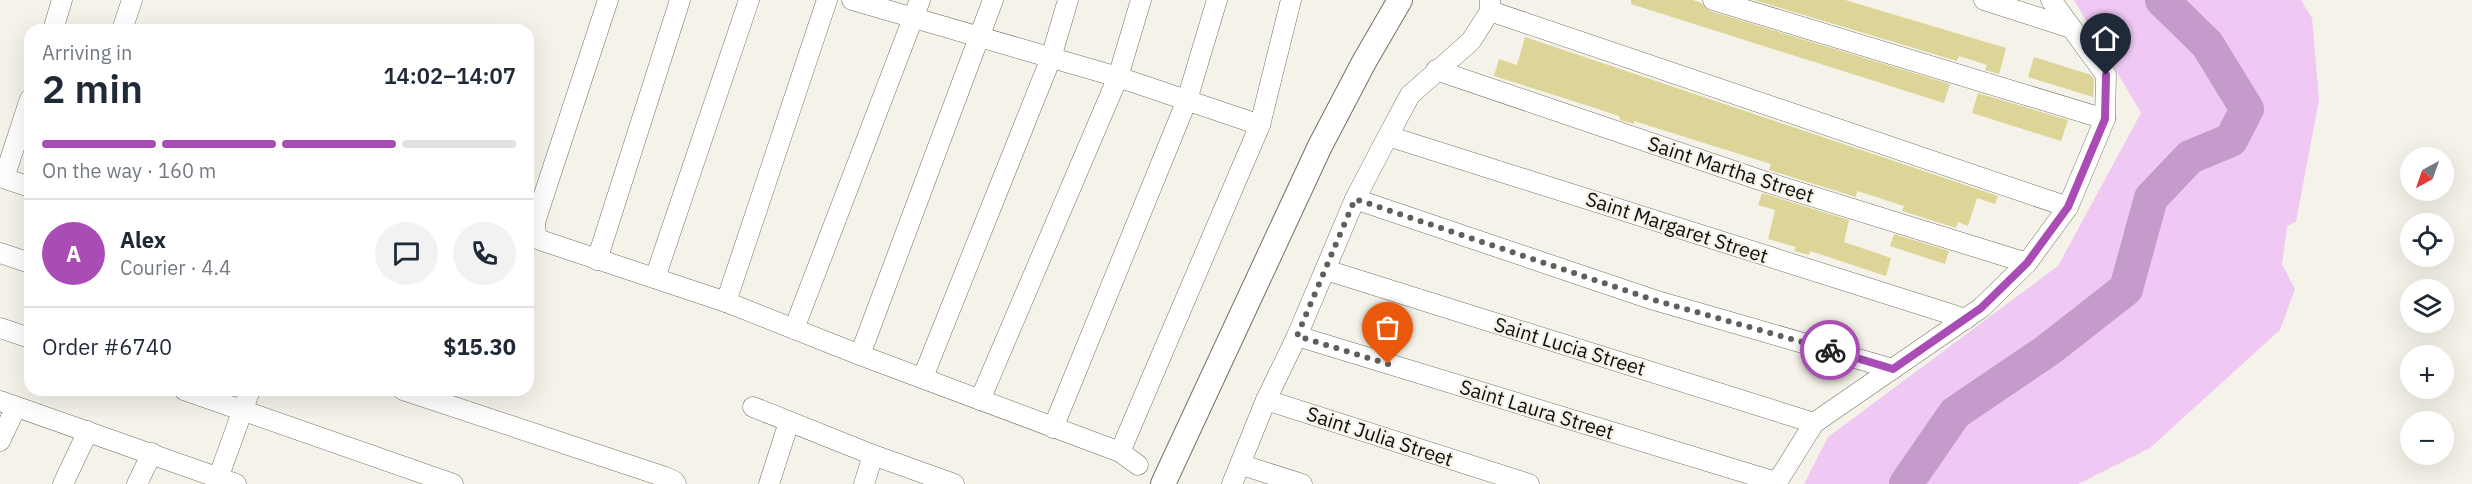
<!DOCTYPE html>
<html lang="en">
<head>
<meta charset="utf-8">
<style>
	body { margin:0; font-family:"IBM Plex Sans",sans-serif; background:#f2f2f3; color:#1f2937; height:100vh; display:flex; flex-direction:column; font-size:22px; white-space:nowrap }
	* { box-sizing:border-box; margin:0 }
	p { font-size:20px; color:#747a83 }
	.icon { flex:none; width:33px; height:33px; fill:none; stroke:currentColor; stroke-width:2; stroke-linecap:round; stroke-linejoin:round }
	.map { position:relative; flex:1; overflow:hidden }
	.side { position:absolute; left:24px; top:24px; width:510px; height:372px; display:flex; flex-direction:column; background:#fff; border-radius:18px; box-shadow:0 6px 24px #0002 }
	.side>* { flex:none }
	.needle { width:39px; rotate:220deg }
	.controls { position:absolute; left:2400px; top:147px; display:grid; gap:12px }
	.controls a { display:grid; place-items:center; width:54px; height:54px; border-radius:50%; background:#fff; box-shadow:0 6px 24px #0002; font-size:30px }
	.pin { position:absolute; display:grid; place-items:center; width:51px; height:51px; color:#fff; margin:-62px -26px; border-radius:50% 50% 50% 0; rotate:-45deg; box-shadow:0 0 6px #0007 }
	.pin .icon { rotate:45deg }
	.courier { position:absolute; display:grid; place-items:center; width:60px; height:60px; margin:-30px; border:4px solid #a94cb6; border-radius:50%; background:#fff; color:#222; box-shadow:0 2px 8px #0007 }
	.summary em { font-style:normal; font-weight:600 }
	.summary div { display:flex; flex-direction:column-reverse }
	.summary { display:flex; align-items:center; justify-content:space-between; height:102px; padding:0 18px }
	h1 { font-size:39px; font-weight:600; line-height:45px }
	.bar { display:grid; grid-template-columns:repeat(4,1fr); gap:9px 6px; align-content:center; height:72px; padding:0 18px }
	.bar i { height:8px; border-radius:4px; background:#e0e1e3 }
	.bar .active { background:#a94cb6 }
	.bar p { grid-column:span 4 }
	.line { display:flex; align-items:center; gap:15px; padding:0 18px; border-top:2px solid #e0e1e3 }
	.line div { flex:1 }
	.round { display:grid; place-items:center; flex:none; width:63px; height:63px; border-radius:32px; background:#f2f2f3 }
	.map>svg:first-child { display:block }
	.green { fill:#efc9f3 }
	.lines { fill:none; stroke-linecap:round; stroke-linejoin:round }
	.river { stroke:#c49bca; stroke-width:34 }
	.building { fill:#ddd497 }
	.minor-casing { stroke:#737268; stroke-width:21 }
	.tertiary-casing { stroke:#737268; stroke-width:26 }
	.minor { stroke:#fff; stroke-width:20 }
	.tertiary { stroke:#fff; stroke-width:24 }
	.done { stroke:#605f59; stroke-width:6; stroke-dasharray:0 10.8 }
	.route { stroke:#a94cb6; stroke-width:8 }
	.labels { text-anchor:middle; dominant-baseline:central; stroke-width:4.5; stroke-linejoin:round; paint-order:stroke }
	.street-label { font-size:20px; fill:#0f0f0b; stroke:#f5f3e9 }
</style>
</head>
<body>
<div class="map">
<svg width="2472" height="484" viewBox="0 0 2472 484">
	<rect width="100%" height="100%" fill="#f5f3e9"/>
	<polygon class="green" points="2074,0 2301,0 2312,18 2319,100 2296,222 2287,226 2282,264 2295,289 2280,330 2150,448 2078,484 1804,484 1828,437 2058,266 2141,113"/>
	<g class="lines">
		<polyline class="river" points="1906,484 1955,413 2048,350 2126,289 2151,198 2190,157 2231,140 2247,109 2207,44 2162,0"/>
	</g>
	<g class="building">
		<polygon points="1631,0 1693,0 1701,3 1710,11 1950,84 1944,103 1631,4"/>
		<polygon points="1754,0 1845,0 2006,48 1999,74 1985,70 1987,65 1959,56 1957,61"/>
		<polygon points="1525,37 1998,196 1995,204 1977,198 1968,226 1958,222 1956,228 1902,211 1904,206 1857,191 1856,197 1769,170 1771,164 1634,121 1634,124 1620,120 1619,116 1592,107 1494,76 1499,59 1517,65"/>
		<polygon points="2034,57 2091,75 2094,79 2093,97 2028,77"/>
		<polygon points="1978,93 2068,120 2061,141 1972,113"/>
		<polygon points="1762,193 1849,220 1844,242 1891,258 1886,276 1810,251 1809,255 1794,251 1796,247 1768,239 1775,210 1758,205"/>
		<polygon points="1894,234 1949,251 1945,264 1890,246"/>
	</g>
	<g class="lines">
		<defs>
			<g id="minor">
				<polyline points="608,0 535,222 536,235 540,240 726,302 860,355 1120,452 1138,465"/>
				<polyline points="852,0 1118,77 1260,125"/>
				<polyline points="1713,0 2105,119"/>
				<polyline points="1984,0 2068,27"/>
				<polyline points="1490,11 2068,207"/>
				<polyline points="53,30 62,0"/>
				<polyline points="122,30 132,0"/>
				<polyline points="1436,70 1763,181 2027,263"/>
				<polyline points="1388,136 1966,319"/>
				<polyline points="0,177 30,187"/>
				<polyline points="4,178 30,99"/>
				<polyline points="1355,199 1654,300 1893,369"/>
				<polyline points="0,253 30,263"/>
				<polyline points="597,260 680,0"/>
				<polyline points="1326,270 1814,423"/>
				<polyline points="655,278 749,0"/>
				<polyline points="726,302 827,0"/>
				<polyline points="0,328 30,338"/>
				<polyline points="794,329 920,0"/>
				<polyline points="1297,336 1776,482"/>
				<polyline points="860,355 993,0"/>
				<polyline points="923,377 1051,58 1068,0"/>
				<polyline points="184,390 453,484"/>
				<polyline points="403,390 665,477 674,481 676,484"/>
				<polyline points="980,400 1118,77 1141,0"/>
				<polyline points="1266,400 1529,484"/>
				<polyline points="0,401 236,484"/>
				<polyline points="753,407 873,455 954,484"/>
				<polyline points="1053,428 1187,100 1217,0"/>
				<polyline points="0,441 16,407"/>
				<polyline points="1120,452 1260,125 1291,0"/>
				<polyline points="1242,465 1302,484"/>
				<polyline points="63,484 88,431"/>
				<polyline points="137,484 152,453"/>
				<polyline points="216,484 250,390"/>
				<polyline points="769,484 789,422"/>
				<polyline points="864,484 873,455"/>
				<polyline points="1232,484 1266,400 1297,336 1355,199 1388,136 1410,95 1471,41 1490,11 1490,0"/>
				<polyline points="1776,484 1814,423 1981,308 2027,263 2068,207 2105,119 2106,75 2051,0"/>
			</g>
			<polyline id="tertiary" points="1163,484 1320,146 1364,62 1400,0"/>
		</defs>
		<use href="#minor" class="minor-casing"/>
		<use href="#tertiary" class="tertiary-casing"/>
		<use href="#minor" class="minor"/>
		<use href="#tertiary" class="tertiary"/>
	</g>
	<g class="lines">
		<polyline class="done" points="1388,364 1297,336 1355,199 1654,300 1830,350"/>
		<polyline class="route" points="1830,350 1893,369 1981,308 2027,263 2068,207 2105,119 2106,75"/>
	</g>
	<g class="labels">
		<g class="street-label">
			<text transform="translate(1731 169) rotate(18)">Saint Martha Street</text>
			<text transform="translate(1677 227) rotate(18)">Saint Margaret Street</text>
			<text transform="translate(1570 346) rotate(17)">Saint Lucia Street</text>
			<text transform="translate(1537 409) rotate(17)">Saint Laura Street</text>
			<text transform="translate(1380 436) rotate(18)">Saint Julia Street</text>
		</g>
	</g>
</svg>
<div class="controls">
<a><svg class="needle" viewBox="-14 -14 28 28"><path d="M0-13l5 13h-10z" fill="#e53935"/><path d="M0 13l5-13h-10z" fill="#747a83"/></svg></a>
<a><svg class="icon" aria-label="locate" viewBox="0 0 24 24"><circle cx="12" cy="12" r="6"/><path d="M12 2v4M12 18v4M2 12h4M18 12h4"/></svg></a>
<a><svg class="icon" aria-label="layers" viewBox="0 0 24 24"><path d="M12 4l9 5-9 5-9-5zM3 14l9 5 9-5"/></svg></a>
<a>+</a>
<a>−</a>
</div>
<div class="pin" style="left:1388px;top:364px;background:#ea580c"><svg class="icon" aria-label="bag" viewBox="0 0 24 24"><path d="M5 8h14l-1 12H6zM9 8a3 3 0 0 1 6 0"/></svg></div>
<div class="pin" style="left:2106px;top:75px;background:#1f2937"><svg class="icon" aria-label="home" viewBox="0 0 24 24"><path d="M3 11l9-7 9 7M6 9v11h12V9"/></svg></div>
<div class="courier" style="left:1830px;top:350px"><svg class="icon" aria-label="bike" viewBox="0 0 24 24"><circle cx="6" cy="16" r="4"/><circle cx="18" cy="16" r="4"/><path d="M6 16l4-8h5l3 8M10 8l3 8H6M13 5h3"/></svg></div>
<section class="side">
<div class="summary"><div><h1>2 min</h1><p>Arriving in</p></div><em>14:02–14:07</em></div>
<div class="bar"><i class="active"></i><i class="active"></i><i class="active"></i><i></i><p>On the way · 160 m</p></div>
<div class="line" style="height:108px"><b class="round" style="background:#a94cb6;color:#fff">A</b><div><b>Alex</b><p>Courier · 4.4</p></div><a class="round"><svg class="icon" aria-label="chat" viewBox="0 0 24 24"><path d="M4 5h16v11H9l-5 4z"/></svg></a><a class="round"><svg class="icon" aria-label="phone" viewBox="0 0 24 24"><path d="M5 4h4l2 5-3 2q2 4 5 5l2-3 5 2v4C11 20 4 13 5 4z"/></svg></a></div>
<div class="line" style="height:78px"><div>Order #6740</div><b>$15.30</b></div>
</section>
</div>
</body>
</html>
